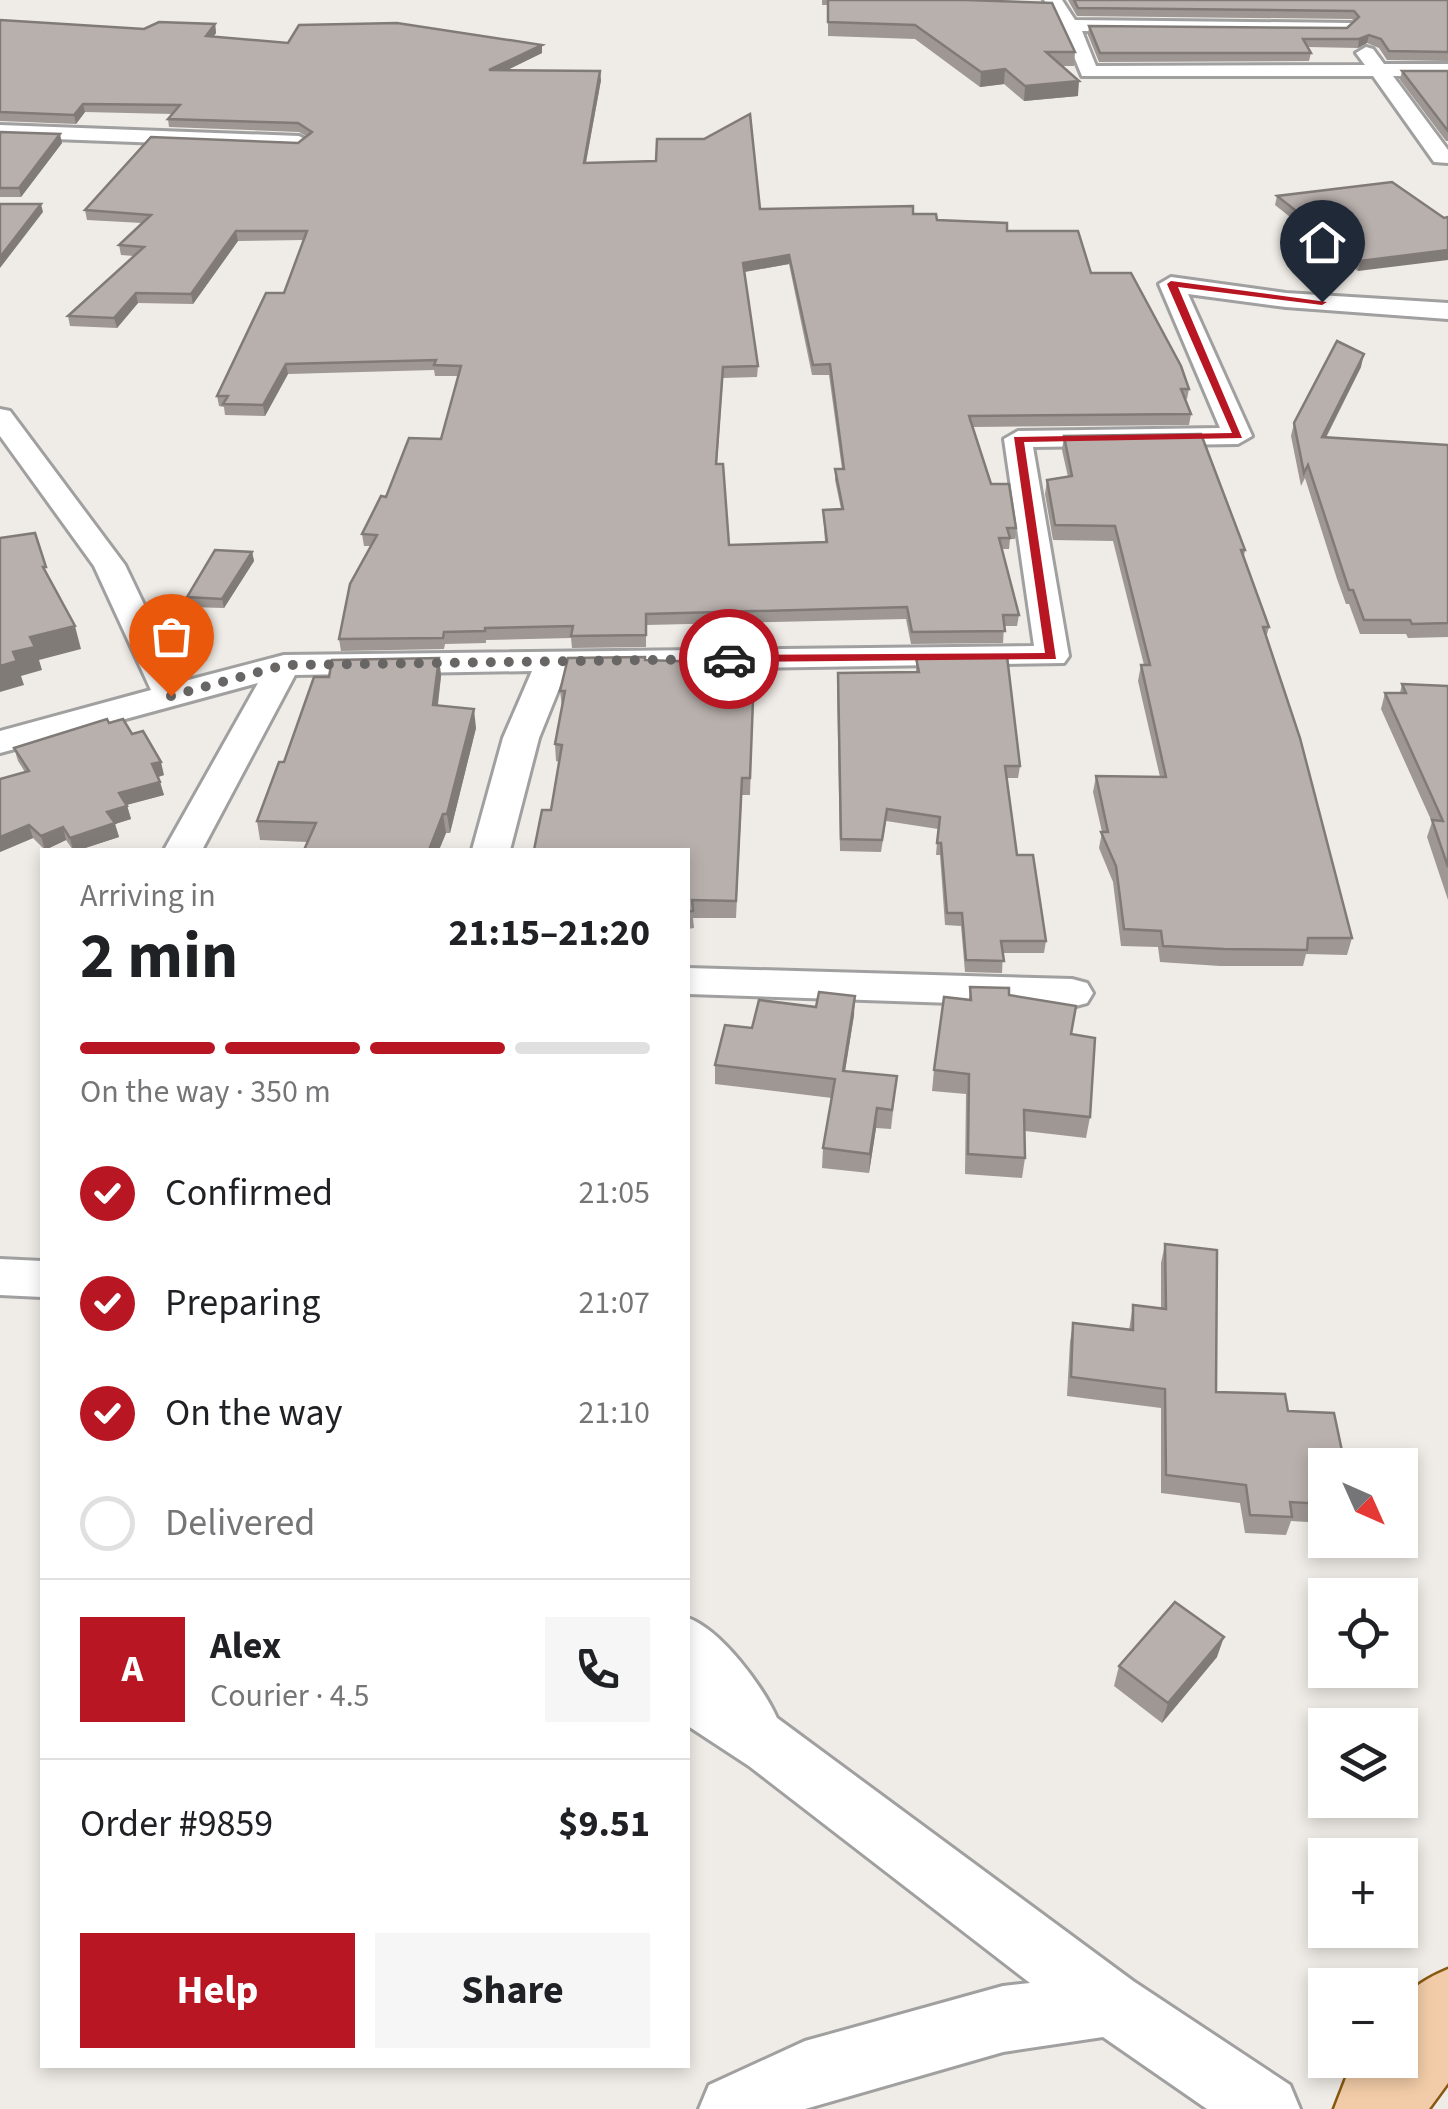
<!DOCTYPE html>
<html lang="en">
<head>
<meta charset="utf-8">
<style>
	body { margin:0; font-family:"Source Sans 3",sans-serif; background:#f6f6f6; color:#202124; height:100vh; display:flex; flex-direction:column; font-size:38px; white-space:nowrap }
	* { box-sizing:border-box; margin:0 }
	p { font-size:32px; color:#757577 }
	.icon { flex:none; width:55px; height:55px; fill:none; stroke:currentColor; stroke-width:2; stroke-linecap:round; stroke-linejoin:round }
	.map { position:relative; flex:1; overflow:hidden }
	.side { position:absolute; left:40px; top:848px; width:650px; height:1220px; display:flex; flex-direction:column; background:#fff; border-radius:0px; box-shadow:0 5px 15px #0003 }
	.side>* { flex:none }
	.needle { width:65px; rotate:135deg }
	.controls { position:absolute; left:1308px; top:1448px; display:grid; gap:20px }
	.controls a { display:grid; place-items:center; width:110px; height:110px; border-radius:0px; background:#fff; box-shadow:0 5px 15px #0003; font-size:50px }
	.pin { position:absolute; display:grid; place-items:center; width:85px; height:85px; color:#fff; margin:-102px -42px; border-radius:50% 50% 50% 0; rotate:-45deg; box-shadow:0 0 10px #0007 }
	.pin .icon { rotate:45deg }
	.courier { position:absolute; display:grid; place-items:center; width:100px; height:100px; margin:-50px; border:8px solid #b81622; border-radius:50%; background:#fff; color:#222; box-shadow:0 2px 12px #0007 }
	.summary em { font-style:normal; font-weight:700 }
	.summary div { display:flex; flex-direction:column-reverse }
	.summary { display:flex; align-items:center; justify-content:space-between; height:170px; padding:0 40px }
	h1 { font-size:65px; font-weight:700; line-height:75px }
	.bar { display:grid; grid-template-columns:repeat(4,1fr); gap:15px 10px; align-content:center; height:120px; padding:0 40px }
	.bar i { height:12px; border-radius:8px; background:#e0e0e0 }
	.bar .current { background:#b81622 }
	.bar p { grid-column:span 4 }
	.line { display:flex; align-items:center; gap:25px; padding:0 40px; border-top:2px solid #e0e0e0 }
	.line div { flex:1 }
	.round { display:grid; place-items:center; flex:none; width:105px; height:105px; border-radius:0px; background:#f6f6f6 }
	ol { padding:0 40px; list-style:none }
	li { display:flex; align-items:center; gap:30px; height:110px }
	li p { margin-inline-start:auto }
	li .icon { padding:10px; border-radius:50%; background:#b81622; color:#fff; stroke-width:4 }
	li:last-child { color:#757577 }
	li i { width:55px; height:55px; border:5px solid #e0e0e0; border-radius:50% }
	.cta { display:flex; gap:20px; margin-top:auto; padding:20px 40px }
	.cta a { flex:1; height:115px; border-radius:0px; background:#b81622; color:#fff; font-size:40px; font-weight:700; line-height:115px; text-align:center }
	.cta a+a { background:#f6f6f6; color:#202124 }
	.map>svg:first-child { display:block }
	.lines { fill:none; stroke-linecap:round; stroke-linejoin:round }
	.street-casing { stroke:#a0a0a0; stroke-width:6 }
	.primary-casing { stroke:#895810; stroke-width:5 }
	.street { fill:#fff; fill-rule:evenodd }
	.primary { fill:#f2cca8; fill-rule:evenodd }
	.wall { fill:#9e9794; fill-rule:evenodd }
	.shaded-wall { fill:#817b78 }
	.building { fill:#b8b0ac; stroke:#817b78; stroke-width:2.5; fill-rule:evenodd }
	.route { fill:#b81622 }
	.done { stroke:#686665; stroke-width:10; stroke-dasharray:0 18 }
</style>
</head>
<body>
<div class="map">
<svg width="1448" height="2109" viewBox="0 0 1448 2109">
	<rect width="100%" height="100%" fill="#efebe6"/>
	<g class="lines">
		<defs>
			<g id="street">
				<polygon points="1044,0 1062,0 1075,20 1352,23 1354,27 1345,33 1082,31 1096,66 1365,65 1356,53 1366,47 1373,49 1384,64 1448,64 1448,76 1393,76 1448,150 1448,163 1434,162 1373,76 1082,76 1061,25"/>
				<polygon points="0,125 299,136 310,142 299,148 0,137"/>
				<polygon points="1171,277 1286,293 1448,303 1448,319 1286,307 1188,294 1252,436 1238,444 1033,447 1069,656 1064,663 566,671 539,738 510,850 472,850 503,738 532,671 295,675 202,850 164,850 258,683 0,753 0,731 151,690 94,566 0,436 0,409 10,411 125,565 181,682 284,655 1034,646 1004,439 1018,431 1220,428 1159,284"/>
				<polygon points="688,968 1072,979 1087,983 1093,993 1087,1003 1072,1007 688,994"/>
				<polygon points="0,1259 42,1261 42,1297 0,1295"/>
				<path d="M688,1618C721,1630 762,1685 777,1718L1133,1981L1290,2085L1300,2109H1207L1103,2037L1003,2052L805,2109H699L709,2085L805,2041L1003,1986L1030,1983L749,1766L688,1726Z"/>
			</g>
			<path id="primary" d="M1448,1969V2083L1429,2109H1334L1346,2078L1360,2060H1400C1400,2007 1394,1992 1448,1969Z"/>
		</defs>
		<use href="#street" class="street-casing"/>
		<use href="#primary" class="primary-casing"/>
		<use href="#street" class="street"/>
		<use href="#primary" class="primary"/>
	</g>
	<g class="wall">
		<polygon points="822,0 966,0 1075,52 1074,66 1062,66 1078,96 1024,101 1004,84 980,87 915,39 828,36 828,5 822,5"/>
		<polygon points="1068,0 1448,0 1448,61 1387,60 1379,48 1367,43 1358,48 1308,47 1311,53 1309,61 1099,62 1088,35 1089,26 1347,28 1354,21 1352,19 1077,16"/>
		<path d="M0,20L144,29L215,24L216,33L213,37L288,43L542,53L507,70L601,80L586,163L760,209L913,214L937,220L1007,231L1091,273L1189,389L1187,399H1185L1191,414L1189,425L973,427L991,484L1016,528L1015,539H1010L1009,549H1002L1019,615L1017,626H1004L1003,643L911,644L906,619L646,625V647L572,648L571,638L486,640V643L445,644L444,649L341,651L339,639L371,546H364L362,534L386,497L441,439L458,376H435L434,370L288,374L265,416L225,415L224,407L219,406L217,396L284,293L304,240L238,241L193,304L138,303L117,328L70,326L68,316L134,256L121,255L119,245L142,223L87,220L85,210L298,143L306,136L299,132L169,127L168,119L172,114L85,112L76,124L0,121ZM789,264L812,375H829L842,469H835V480L841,509L823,510L825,542L729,545L717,464L723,378L757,377L758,366L745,272Z"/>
		<polygon points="1402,71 1448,71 1448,141 1446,141 1400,80"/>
		<polygon points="0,132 62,143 21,197 0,197"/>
		<polygon points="1277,196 1444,218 1358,271 1275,205"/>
		<polygon points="1361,367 1326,438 1448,445 1448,637 1408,638 1406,634 1360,634 1349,604 1346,604 1337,579 1305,478 1301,486 1291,436 1294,423"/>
		<polygon points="1064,436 1245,550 1244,557 1269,627 1266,638 1352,938 1347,955 1306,954 1303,966 1220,966 1160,962 1158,947 1121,946 1113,882 1099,848 1102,832 1093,792 1096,776 1160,777 1138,681 1141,665 1144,665 1113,541 1053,540 1045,494 1047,480 1068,477 1062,450"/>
		<polygon points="252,552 254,561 224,608 189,607 187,597"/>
		<polygon points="439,658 441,676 438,706 476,728 450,833 446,833 439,850 304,850 307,842 260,840 257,821 284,762 329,677"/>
		<polygon points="916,658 1020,766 1018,778 1007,778 1017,855 1046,941 1044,953 1003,953 1002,973 965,972 961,926 945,925 940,855 936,855 938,829 886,821 881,852 840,851 837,685 916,672"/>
		<polygon points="645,660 721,699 753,700 750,795 742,795 736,918 693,918 694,928 688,929 688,850 551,810 559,762 556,761 555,744 562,707 560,691"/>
		<polygon points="1402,684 1448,686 1448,900 1427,837 1432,822 1381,709 1385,693 1400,693"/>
		<polygon points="109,723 132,734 164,775 158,777 164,795 127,805 131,819 115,824 119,837 79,850 73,850 66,840 45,850 33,838 0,852 25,772 18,761 14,748"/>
		<polygon points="970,987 1009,995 1071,1034 1090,1117 1086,1138 1025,1131 1025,1158 1022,1178 965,1174 966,1094 932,1091 934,1070 969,999"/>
		<polygon points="854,1015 845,1071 897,1076 891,1129 876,1128 869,1173 822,1168 823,1148 832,1098 715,1084 715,1065 752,1028"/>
		<polygon points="1165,1244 1216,1392 1288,1411 1342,1451 1337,1465 1325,1465 1325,1523 1291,1521 1286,1535 1245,1533 1240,1503 1161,1493 1161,1408 1067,1396 1070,1342 1073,1323 1129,1330 1133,1305 1161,1308 1161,1263"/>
		<polygon points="1217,1657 1162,1723 1114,1686 1119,1666"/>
	</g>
	<g class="shaded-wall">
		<polygon points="215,24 216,33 208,44 206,36"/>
		<polygon points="1369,35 1367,43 1358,48 1359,39"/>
		<polygon points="542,45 542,53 489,79 489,70"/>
		<polygon points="1005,69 1004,84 980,87 981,72"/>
		<polygon points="600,71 601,80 584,172 584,163"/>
		<polygon points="1079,81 1078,96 1024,101 1025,86"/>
		<polygon points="83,104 85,112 76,124 74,115"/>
		<polygon points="60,134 62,143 21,197 19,188"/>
		<polygon points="41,204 43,212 0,268 0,257"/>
		<polygon points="236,231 238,241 193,304 191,294"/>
		<polygon points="1448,250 1448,260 1358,271 1360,261"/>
		<polygon points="789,255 789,264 743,272 743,263"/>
		<polygon points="136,293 138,303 117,328 114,318"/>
		<polygon points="1364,354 1361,367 1319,450 1322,437"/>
		<polygon points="286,364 288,374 265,416 263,405"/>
		<polygon points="252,552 254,561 224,608 222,599"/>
		<polygon points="75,626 81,649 39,660 42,670 21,676 24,685 0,692 0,666 30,637"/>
		<polygon points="439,658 441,676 435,724 433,705"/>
		<polygon points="474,709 476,728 450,833 447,814"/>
		<polygon points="161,762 164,775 155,778 152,764"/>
		<polygon points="160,782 164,795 122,806 119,793"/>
		<polygon points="127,806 131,819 115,824 119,837 79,850 73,850 70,838 107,812"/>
		<polygon points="443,814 446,833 439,850 429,850"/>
		<polygon points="29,825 33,838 0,852 0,837"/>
		<polygon points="63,827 66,840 45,850 41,836"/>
		<polygon points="855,996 854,1015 842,1090 843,1071"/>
		<polygon points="877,1108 876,1128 869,1173 870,1154"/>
		<polygon points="1224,1637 1217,1657 1162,1723 1168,1703"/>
	</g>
	<g class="building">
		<polygon points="828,0 966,0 1052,3 1075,52 1046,52 1079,81 1025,86 1005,69 981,72 915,25 828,22"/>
		<polygon points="1074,0 1448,0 1448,52 1389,51 1381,39 1369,35 1359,39 1303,39 1311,53 1100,53 1089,26 1347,28 1359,17 1354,11 1078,8"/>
		<path d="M0,20L144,29L159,22L215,24L206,36L288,43L299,25L397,23L542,45L489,70L600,71L584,163L656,161L657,139H704L750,114L760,209L913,206V214H936L937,220L1007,223V231H1078L1091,273H1131L1181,366L1189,389H1181L1191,414L969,416L991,484H1009L1016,528H1007L1010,538H999L1019,615H1003L1005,631L912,632L907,607L646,614V635L571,636L573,626L485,628V631L444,632L443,638L339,639L350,584L377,535L362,534L381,496L386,497L409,438L441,439L461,366L434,365L436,360L286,364L263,405L223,404L228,396H217L266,293H284L307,231H236L191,294L136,293L114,318L68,316L144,247L119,245L151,215L85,210L151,137L298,143L312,132L298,123L168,119L180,105L83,104L74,115L0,112ZM789,255L813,365L830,364L844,469H835L843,509L823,510L827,542L729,545L723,464H716L723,367L758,366L743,263Z"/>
		<polygon points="1402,71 1448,71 1448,131"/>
		<polygon points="0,132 60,134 19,188 0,188"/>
		<polygon points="1392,182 1444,218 1448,217 1448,250 1360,261 1277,196"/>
		<polygon points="0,204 41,204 0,257"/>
		<polygon points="1337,341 1364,354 1322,437 1448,445 1448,623 1412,624 1410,620 1364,620 1353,590 1349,590 1308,465 1304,473 1294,423"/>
		<polygon points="1201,434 1245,550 1241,550 1269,627 1263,627 1300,738 1352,938 1308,938 1307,950 1224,949 1163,946 1161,931 1124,929 1116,866 1101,832 1108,832 1096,776 1166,777 1141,665 1150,665 1115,526 1055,525 1047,480 1072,476 1064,436"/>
		<polygon points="35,533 46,567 43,567 75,626 30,637 35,647 13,652 17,661 0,666 0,538"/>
		<polygon points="215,550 252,552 222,599 187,597"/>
		<polygon points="1007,656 1020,766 1005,766 1017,855 1033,855 1046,941 1001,941 1004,961 966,960 962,913 947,913 941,843 937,843 940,817 887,809 882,840 841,839 838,673 919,672 916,658"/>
		<polygon points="645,657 645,660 704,662 707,693 721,693 721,699 753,700 750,778 742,778 736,901 692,900 693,911 688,911 688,850 534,850 542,810 551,810 562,745 555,744 565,691 560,691 568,658"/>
		<polygon points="439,658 433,705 474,709 447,814 443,814 429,850 304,850 316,823 257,821 279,762 284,762 314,677 329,677 332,660"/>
		<polygon points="1402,684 1448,686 1448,867 1432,820 1443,821 1385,693 1406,693"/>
		<polygon points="107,719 109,723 123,719 132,734 143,731 161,762 152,764 160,782 119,793 127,806 107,812 115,823 70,838 63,827 41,836 29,825 0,837 0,779 29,771 14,748"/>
		<polygon points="970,987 1009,988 1009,995 1076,1006 1071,1034 1095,1038 1090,1117 1024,1110 1025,1158 968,1154 969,1074 934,1070 944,997 971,1000"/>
		<polygon points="819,992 855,996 843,1071 897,1076 892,1110 877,1108 870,1154 823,1148 835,1079 715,1065 725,1025 752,1028 759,1000 816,1007"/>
		<polygon points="1165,1244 1217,1250 1216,1392 1285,1394 1288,1411 1334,1413 1342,1451 1332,1451 1335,1465 1325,1465 1325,1504 1290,1502 1292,1517 1250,1515 1246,1485 1166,1475 1165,1389 1071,1377 1073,1323 1133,1330 1133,1305 1166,1309"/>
		<polygon points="1175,1602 1224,1637 1168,1703 1119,1666"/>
	</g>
	<polygon class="route" points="1171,281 1327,302 1322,305 1178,287 1242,438 1024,442 1056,659 725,662 723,659 729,655 1045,653 1014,437 1232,433 1167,284"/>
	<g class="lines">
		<polyline class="done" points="171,696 284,665 729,659"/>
	</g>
</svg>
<div class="controls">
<a><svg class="needle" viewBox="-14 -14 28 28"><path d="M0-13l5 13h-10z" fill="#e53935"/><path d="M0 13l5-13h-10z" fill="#757577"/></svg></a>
<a><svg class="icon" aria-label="locate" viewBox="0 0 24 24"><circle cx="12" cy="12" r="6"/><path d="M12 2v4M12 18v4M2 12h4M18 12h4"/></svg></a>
<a><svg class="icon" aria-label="layers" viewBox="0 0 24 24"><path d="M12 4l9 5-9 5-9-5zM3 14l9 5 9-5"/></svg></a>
<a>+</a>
<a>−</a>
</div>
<div class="pin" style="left:171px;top:696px;background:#ea580c"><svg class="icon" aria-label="bag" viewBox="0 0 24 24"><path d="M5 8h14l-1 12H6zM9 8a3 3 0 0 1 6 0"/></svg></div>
<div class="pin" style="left:1322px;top:302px;background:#1f2937"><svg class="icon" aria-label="home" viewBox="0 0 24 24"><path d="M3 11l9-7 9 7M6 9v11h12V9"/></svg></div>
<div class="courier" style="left:729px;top:659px"><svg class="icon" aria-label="car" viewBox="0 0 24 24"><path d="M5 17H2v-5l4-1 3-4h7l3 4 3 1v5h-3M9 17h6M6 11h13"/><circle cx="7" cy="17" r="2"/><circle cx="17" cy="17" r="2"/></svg></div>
<section class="side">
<div class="summary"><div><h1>2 min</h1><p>Arriving in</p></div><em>21:15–21:20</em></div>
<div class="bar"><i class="current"></i><i class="current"></i><i class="current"></i><i></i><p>On the way · 350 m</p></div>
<ol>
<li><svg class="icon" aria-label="check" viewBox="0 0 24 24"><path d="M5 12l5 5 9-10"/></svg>Confirmed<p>21:05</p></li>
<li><svg class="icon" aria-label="check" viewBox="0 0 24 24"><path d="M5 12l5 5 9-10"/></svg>Preparing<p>21:07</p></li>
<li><svg class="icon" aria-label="check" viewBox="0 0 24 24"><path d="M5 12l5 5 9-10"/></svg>On the way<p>21:10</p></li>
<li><i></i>Delivered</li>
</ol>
<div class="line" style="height:180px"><b class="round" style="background:#b81622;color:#fff">A</b><div><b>Alex</b><p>Courier · 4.5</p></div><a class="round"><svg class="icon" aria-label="phone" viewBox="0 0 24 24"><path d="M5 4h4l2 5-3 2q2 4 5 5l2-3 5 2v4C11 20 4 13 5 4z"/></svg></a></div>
<div class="line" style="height:130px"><div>Order #9859</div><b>$9.51</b></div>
<div class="cta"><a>Help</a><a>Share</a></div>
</section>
</div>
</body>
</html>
